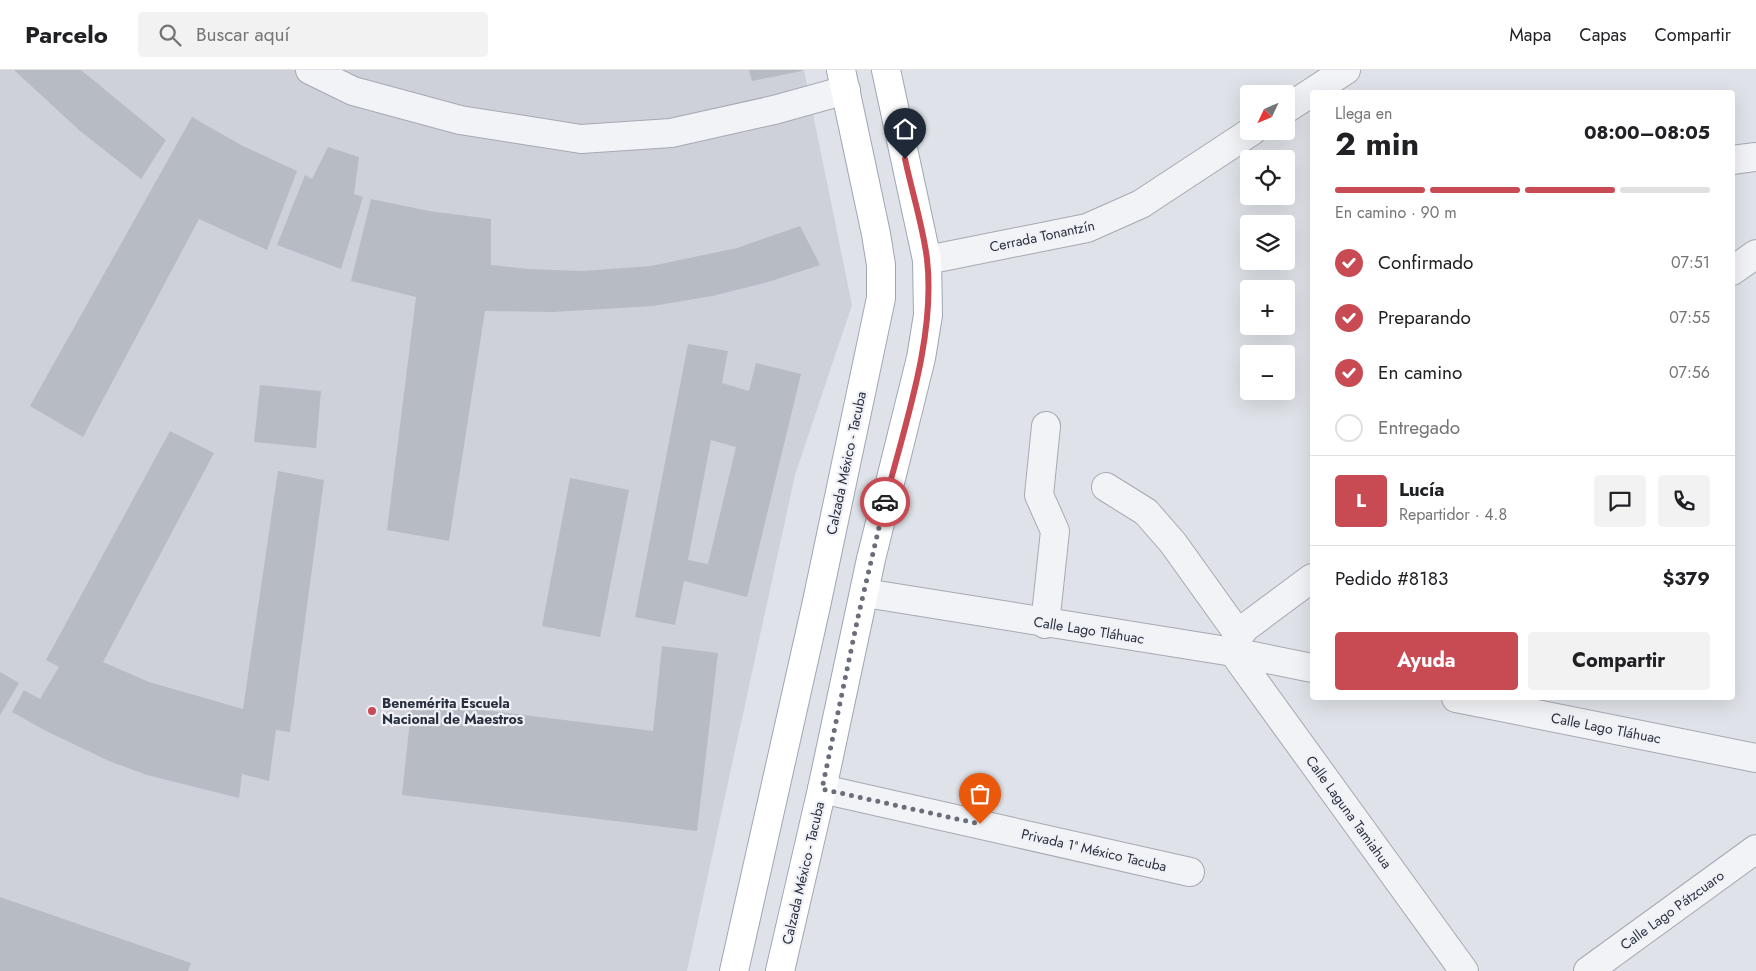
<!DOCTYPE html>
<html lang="es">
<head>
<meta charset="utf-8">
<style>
	body { margin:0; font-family:Jost,sans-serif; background:#f2f2f2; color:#202124; height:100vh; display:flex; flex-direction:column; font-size:19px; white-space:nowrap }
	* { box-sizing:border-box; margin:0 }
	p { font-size:16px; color:#757577 }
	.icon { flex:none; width:28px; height:28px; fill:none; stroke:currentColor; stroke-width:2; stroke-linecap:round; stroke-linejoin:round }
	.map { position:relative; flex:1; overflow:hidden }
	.details { position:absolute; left:1310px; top:20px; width:425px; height:610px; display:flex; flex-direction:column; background:#fff; border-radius:5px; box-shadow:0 5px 20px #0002 }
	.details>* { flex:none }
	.needle { width:32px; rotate:226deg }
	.controls { position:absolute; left:1240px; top:15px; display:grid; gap:10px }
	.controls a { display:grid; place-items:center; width:55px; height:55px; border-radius:5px; background:#fff; box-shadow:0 5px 20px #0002; font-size:25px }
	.pin { position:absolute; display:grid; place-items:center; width:42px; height:42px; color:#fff; margin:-51px -21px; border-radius:50% 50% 50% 0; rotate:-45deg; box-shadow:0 0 5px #0007 }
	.pin .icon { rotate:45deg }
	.courier { position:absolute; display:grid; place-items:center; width:50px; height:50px; margin:-25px; border:4px solid #c84a53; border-radius:50%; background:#fff; color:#222; box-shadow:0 1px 6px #0007 }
	.head em { font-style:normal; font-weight:700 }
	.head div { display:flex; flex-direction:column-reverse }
	.head { display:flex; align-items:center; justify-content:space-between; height:85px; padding:0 25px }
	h1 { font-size:32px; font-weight:700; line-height:38px }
	.bar { display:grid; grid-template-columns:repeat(4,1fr); gap:8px 5px; align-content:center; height:60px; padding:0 25px }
	.bar i { height:6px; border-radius:4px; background:#e0e0e0 }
	.bar .on { background:#c84a53 }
	.bar p { grid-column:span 4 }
	.line { display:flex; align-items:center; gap:12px; padding:0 25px; border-top:1px solid #e0e0e0 }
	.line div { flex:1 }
	.round { display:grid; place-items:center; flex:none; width:52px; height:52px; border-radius:5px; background:#f2f2f2 }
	ol { padding:0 25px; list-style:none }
	li { display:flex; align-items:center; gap:15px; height:55px }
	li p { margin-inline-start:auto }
	li .icon { padding:5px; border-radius:50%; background:#c84a53; color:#fff; stroke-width:4 }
	li:last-child { color:#757577 }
	li i { width:28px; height:28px; border:2px solid #e0e0e0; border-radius:50% }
	.cta { display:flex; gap:10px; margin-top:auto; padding:10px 25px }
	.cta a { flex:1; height:58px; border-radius:5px; background:#c84a53; color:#fff; font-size:20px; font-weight:700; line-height:58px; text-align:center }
	.cta a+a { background:#f2f2f2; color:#202124 }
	header { display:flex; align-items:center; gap:30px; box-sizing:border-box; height:70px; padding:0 25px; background:#fff; border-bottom:1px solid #e0e0e0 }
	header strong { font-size:24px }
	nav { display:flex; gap:28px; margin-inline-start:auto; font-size:18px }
	.search { width:350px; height:45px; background:#f2f2f2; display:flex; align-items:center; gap:12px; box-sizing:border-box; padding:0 18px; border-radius:5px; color:#757577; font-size:19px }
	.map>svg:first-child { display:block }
	.built { fill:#ced1da }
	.building { fill:#b7bbc4; fill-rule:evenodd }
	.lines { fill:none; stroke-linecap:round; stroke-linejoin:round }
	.minor-casing { stroke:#a5a9b2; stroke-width:30 }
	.major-casing { stroke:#9fa6b3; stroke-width:30 }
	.minor { stroke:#f2f3f6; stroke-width:28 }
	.major { stroke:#fff; stroke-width:28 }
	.done { stroke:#696e7a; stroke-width:5; stroke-dasharray:0 9 }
	.route { stroke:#c84a53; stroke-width:6 }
	.poi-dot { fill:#c84a53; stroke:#eff1f6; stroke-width:2 }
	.labels { text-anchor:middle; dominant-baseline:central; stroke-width:4.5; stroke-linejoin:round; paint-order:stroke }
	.street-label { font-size:14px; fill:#292f3e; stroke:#eff1f6 }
	.poi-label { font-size:14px; font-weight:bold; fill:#292f3e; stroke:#eff1f6; text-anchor:start }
</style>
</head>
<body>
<header>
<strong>Parcelo</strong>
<div class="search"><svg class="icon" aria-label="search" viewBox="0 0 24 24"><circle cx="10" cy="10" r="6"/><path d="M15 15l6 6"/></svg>Buscar aquí</div>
<nav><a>Mapa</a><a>Capas</a><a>Compartir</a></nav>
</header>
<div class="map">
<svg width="1756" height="901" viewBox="0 0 1756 901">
	<rect width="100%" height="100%" fill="#dfe2e8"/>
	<polygon class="built" points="0,0 804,0 852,235 795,405 687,901 0,901"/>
	<g class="building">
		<polygon points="14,0 81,0 166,70 141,109 79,60"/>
		<polygon points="749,0 802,0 802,1 752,11"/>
		<polygon points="192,47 241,75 297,101 267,180 199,149 83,367 30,336"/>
		<polygon points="328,77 359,87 354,124 363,127 341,199 277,175 305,105 312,109"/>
		<polygon points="371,129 429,141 491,149 491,195 528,199 582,201 651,196 737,178 800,156 820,195 768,212 712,226 653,236 553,242 485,241 449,471 387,460 416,227 351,211"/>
		<path d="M688,274L728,281L722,313L749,321L756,293L801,304L747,527L684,511L675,555L635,547ZM711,370L736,377L708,494L688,490Z"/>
		<polygon points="260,315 321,321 316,378 254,372"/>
		<polygon points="170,361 214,383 103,592 149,612 243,639 278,401 324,410 290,662 276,660 269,711 242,704 239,728 147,705 109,691 44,660 12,642 24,620 40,629 59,597 46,590"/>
		<polygon points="570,408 629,420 600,567 542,556"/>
		<polygon points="662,576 718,583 697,761 402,725 412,631 653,661"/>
		<polygon points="0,602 19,613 0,645"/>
		<polygon points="0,827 191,893 188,901 0,901"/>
	</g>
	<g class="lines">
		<defs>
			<g id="minor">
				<polyline points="310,0 353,21 460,50 581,69 671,63 774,40 846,20"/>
				<polyline points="1286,39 1346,0"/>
				<polyline points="1732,90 1756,87"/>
				<polyline points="927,190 1087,158 1141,134 1252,61"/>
				<polyline points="1732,201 1756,184"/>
				<polyline points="1106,417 1146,442 1173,473 1239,565"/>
				<polyline points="1312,508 1246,557 1239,565 1233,582 1464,901"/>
				<polyline points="865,523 1233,582 1312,598"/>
				<polyline points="1045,554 1055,461 1039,425 1046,356"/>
				<polyline points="1456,628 1756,688"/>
				<polyline points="822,719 1190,802"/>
				<polyline points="1588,901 1756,779"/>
			</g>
			<g id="major">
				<polyline points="734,901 816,536 881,228 881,195 876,164 841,0"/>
				<polyline points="780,901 822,719 871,489 921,288 928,245 927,190 886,0"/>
			</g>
		</defs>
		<use href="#minor" class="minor-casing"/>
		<use href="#major" class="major-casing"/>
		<use href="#minor" class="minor"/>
		<use href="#major" class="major"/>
	</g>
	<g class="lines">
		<polyline class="done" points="885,432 858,547 822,719 980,754"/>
		<path class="route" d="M885,432C904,357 936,267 927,189C923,156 912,122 905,89"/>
	</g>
	<circle class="poi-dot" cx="372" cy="641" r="5"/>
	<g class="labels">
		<g class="street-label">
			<text transform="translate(1042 166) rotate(-12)">Cerrada Tonantzín</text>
			<text transform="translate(846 393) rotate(-78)">Calzada México - Tacuba</text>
			<text transform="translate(1089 560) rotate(9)">Calle Lago Tláhuac</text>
			<text transform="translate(1606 658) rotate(11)">Calle Lago Tláhuac</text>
			<text transform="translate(1349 742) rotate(54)">Calle Laguna Tamiahua</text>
			<text transform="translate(1094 780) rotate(13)">Privada 1ª México Tacuba</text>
			<text transform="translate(803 803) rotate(-77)">Calzada México - Tacuba</text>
			<text transform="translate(1672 840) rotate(-36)">Calle Lago Pátzcuaro</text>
		</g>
		<g class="poi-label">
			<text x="382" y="633">Benemérita Escuela<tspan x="382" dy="16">Nacional de Maestros</tspan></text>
		</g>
	</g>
</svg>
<div class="controls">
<a><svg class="needle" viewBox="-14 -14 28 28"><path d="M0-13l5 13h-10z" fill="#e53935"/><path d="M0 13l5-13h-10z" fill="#757577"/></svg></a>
<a><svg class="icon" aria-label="locate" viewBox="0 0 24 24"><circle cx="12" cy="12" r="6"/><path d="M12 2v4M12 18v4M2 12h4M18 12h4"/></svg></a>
<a><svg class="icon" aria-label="layers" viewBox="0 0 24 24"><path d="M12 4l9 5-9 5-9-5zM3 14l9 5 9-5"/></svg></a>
<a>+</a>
<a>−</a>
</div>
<div class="pin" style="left:980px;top:754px;background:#ea580c"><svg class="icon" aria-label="bag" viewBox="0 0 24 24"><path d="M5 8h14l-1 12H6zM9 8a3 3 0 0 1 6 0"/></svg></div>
<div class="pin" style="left:905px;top:89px;background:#1f2937"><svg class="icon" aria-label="home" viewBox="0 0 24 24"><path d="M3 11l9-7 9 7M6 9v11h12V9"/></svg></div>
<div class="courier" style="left:885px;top:432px"><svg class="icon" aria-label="car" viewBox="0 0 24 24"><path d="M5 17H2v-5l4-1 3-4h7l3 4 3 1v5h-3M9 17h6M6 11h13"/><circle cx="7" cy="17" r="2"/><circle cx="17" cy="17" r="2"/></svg></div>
<section class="details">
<div class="head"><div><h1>2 min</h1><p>Llega en</p></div><em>08:00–08:05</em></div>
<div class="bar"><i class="on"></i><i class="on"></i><i class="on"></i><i></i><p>En camino · 90 m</p></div>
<ol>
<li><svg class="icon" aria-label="check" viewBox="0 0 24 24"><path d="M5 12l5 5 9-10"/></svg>Confirmado<p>07:51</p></li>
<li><svg class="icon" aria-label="check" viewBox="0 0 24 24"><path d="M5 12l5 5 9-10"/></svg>Preparando<p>07:55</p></li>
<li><svg class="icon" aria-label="check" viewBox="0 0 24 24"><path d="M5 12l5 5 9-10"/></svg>En camino<p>07:56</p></li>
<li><i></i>Entregado</li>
</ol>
<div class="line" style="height:90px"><b class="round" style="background:#c84a53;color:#fff">L</b><div><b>Lucía</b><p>Repartidor · 4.8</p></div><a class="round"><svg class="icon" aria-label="chat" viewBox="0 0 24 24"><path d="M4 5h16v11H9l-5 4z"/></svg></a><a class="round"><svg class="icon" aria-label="phone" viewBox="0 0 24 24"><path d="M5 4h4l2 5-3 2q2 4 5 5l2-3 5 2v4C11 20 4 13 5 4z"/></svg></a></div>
<div class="line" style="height:65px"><div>Pedido #8183</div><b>$379</b></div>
<div class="cta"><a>Ayuda</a><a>Compartir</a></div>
</section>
</div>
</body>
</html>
